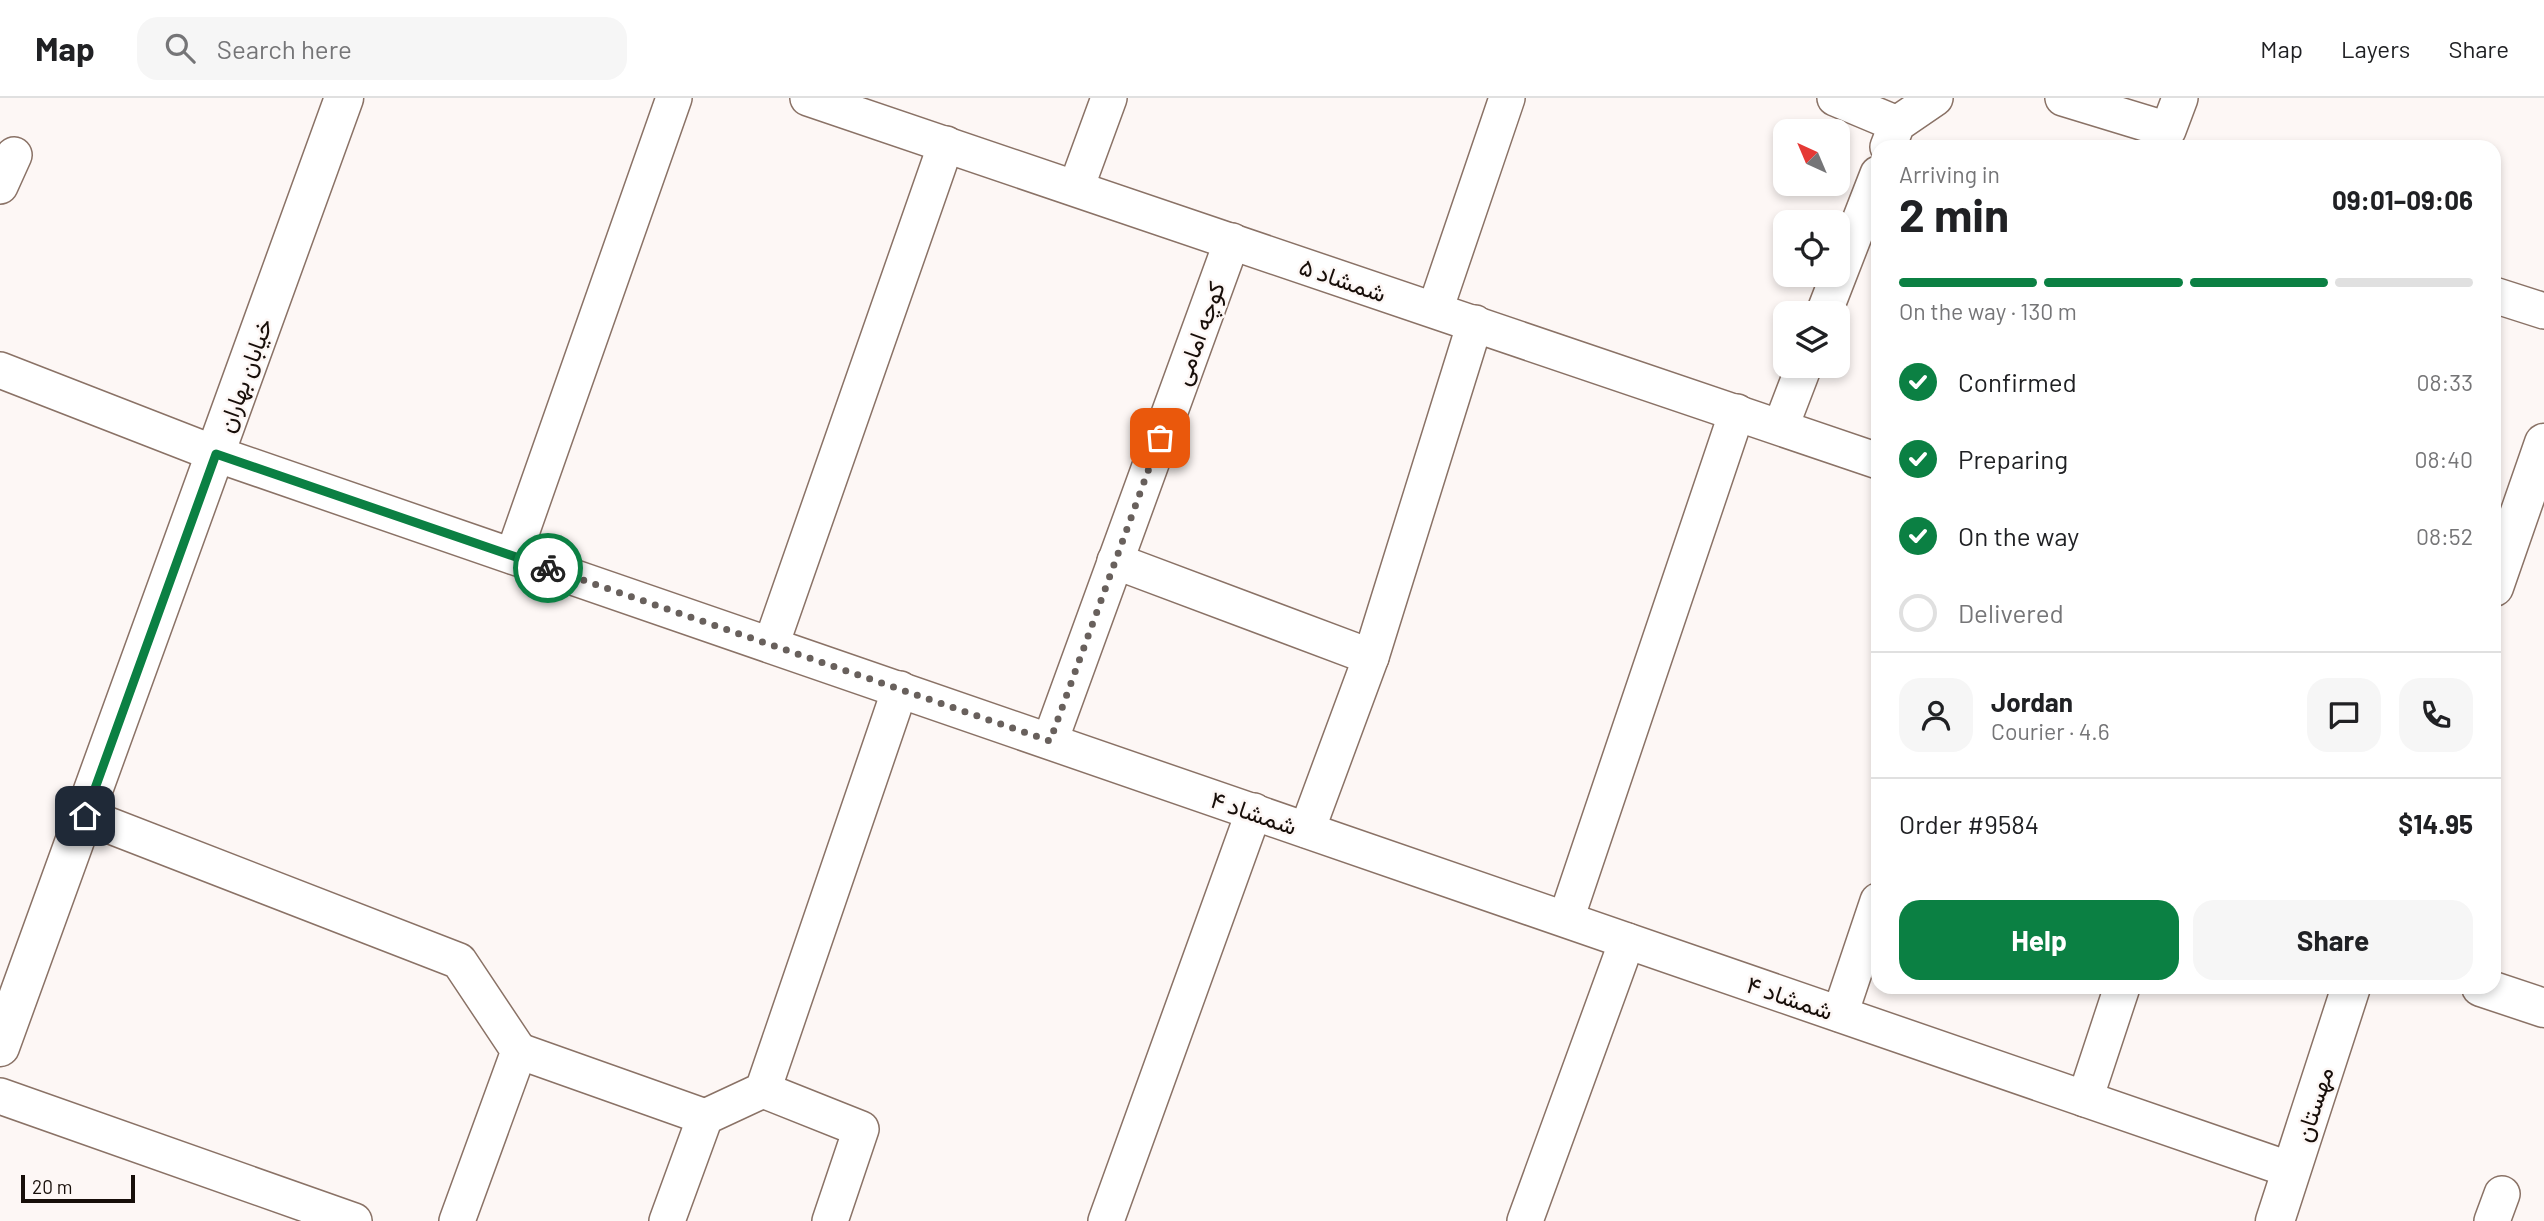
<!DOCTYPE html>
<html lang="en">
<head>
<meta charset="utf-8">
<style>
	body { margin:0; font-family:Barlow,Vazirmatn,sans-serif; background:#f6f6f6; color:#202124; height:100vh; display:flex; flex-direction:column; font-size:26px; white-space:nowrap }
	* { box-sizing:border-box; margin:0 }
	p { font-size:23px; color:#757577 }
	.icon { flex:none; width:38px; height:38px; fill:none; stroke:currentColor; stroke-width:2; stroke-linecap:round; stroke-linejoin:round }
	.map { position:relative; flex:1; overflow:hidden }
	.panel { position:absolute; left:1871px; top:42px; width:630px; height:854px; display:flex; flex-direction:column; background:#fff; border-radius:21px; box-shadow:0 4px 10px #0003 }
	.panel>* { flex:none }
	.needle { width:46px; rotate:316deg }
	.fabs { position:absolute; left:1773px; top:21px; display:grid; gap:14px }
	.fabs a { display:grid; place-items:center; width:77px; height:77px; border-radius:14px; background:#fff; box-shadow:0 4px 10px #0003; font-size:35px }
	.scale { position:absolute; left:21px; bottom:18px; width:114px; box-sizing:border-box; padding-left:7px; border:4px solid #170e09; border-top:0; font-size:19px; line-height:24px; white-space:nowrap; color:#170e09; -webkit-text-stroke:5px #fdf7f5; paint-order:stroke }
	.pin { position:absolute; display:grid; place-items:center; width:60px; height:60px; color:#fff; margin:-30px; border-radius:14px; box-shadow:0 4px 10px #0006 }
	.courier { position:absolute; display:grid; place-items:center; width:70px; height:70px; margin:-35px; border:5px solid #0b8043; border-radius:50%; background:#fff; color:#222; box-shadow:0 2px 9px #0007 }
	.headline em { font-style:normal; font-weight:700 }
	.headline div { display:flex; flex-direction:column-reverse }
	.headline { display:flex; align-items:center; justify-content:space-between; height:119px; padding:0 28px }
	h1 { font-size:46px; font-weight:700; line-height:52px }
	.bar { display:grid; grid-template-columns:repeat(4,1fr); gap:10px 7px; align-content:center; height:84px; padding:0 28px }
	.bar i { height:9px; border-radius:5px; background:#e0e0e0 }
	.bar .active { background:#0b8043 }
	.bar p { grid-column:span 4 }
	.line { display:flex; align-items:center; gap:18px; padding:0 28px; border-top:2px solid #e0e0e0 }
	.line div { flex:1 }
	.round { display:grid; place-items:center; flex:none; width:74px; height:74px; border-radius:21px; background:#f6f6f6 }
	ol { padding:0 28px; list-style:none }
	li { display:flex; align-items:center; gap:21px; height:77px }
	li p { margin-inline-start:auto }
	li .icon { padding:7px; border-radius:50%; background:#0b8043; color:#fff; stroke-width:4 }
	li:last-child { color:#757577 }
	li i { width:38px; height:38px; border:4px solid #e0e0e0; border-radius:50% }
	.primary-button { display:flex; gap:14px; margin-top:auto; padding:14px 28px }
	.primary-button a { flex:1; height:80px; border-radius:21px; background:#0b8043; color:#fff; font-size:28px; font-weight:700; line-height:80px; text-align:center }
	.primary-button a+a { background:#f6f6f6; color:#202124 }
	header { display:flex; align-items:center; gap:42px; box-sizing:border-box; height:98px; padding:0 35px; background:#fff; border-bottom:2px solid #e0e0e0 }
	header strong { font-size:33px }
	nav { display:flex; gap:38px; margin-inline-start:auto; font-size:24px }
	.search { width:490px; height:63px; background:#f6f6f6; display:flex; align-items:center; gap:18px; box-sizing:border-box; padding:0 24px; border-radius:21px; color:#757577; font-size:26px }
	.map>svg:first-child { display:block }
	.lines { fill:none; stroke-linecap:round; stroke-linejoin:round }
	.minor-casing { stroke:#8a7266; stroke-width:38 }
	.tertiary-casing { stroke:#8a7266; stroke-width:41 }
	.minor { stroke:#fff; stroke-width:35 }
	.tertiary { stroke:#fff; stroke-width:38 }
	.done { stroke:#68605c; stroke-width:7; stroke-dasharray:0 12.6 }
	.route { stroke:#0b8043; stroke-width:9 }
	.labels { text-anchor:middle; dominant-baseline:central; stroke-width:5; stroke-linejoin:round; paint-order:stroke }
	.street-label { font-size:24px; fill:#170e09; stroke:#fdf7f5 }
</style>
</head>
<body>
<header>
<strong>Map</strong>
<div class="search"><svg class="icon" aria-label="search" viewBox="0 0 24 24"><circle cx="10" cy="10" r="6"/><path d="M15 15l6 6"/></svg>Search here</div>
<nav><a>Map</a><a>Layers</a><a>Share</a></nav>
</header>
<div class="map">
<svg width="2544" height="1123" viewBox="0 0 2544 1123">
	<rect width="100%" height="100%" fill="#fdf7f5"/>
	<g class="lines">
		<defs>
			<g id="minor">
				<polyline points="808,0 1878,363"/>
				<polyline points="1835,0 1897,26"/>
				<polyline points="2063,0 2168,32 2180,0"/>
				<polyline points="1888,49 1897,26 1935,0"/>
				<polyline points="0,88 14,57"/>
				<polyline points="1076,90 1109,0"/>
				<polyline points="2494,197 2544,213"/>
				<polyline points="1435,212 1507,0"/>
				<polyline points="1824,215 1878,76"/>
				<polyline points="0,272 216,356 2291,1072"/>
				<polyline points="1781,328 1804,268"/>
				<polyline points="513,458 674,0"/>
				<polyline points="1115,463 1371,559"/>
				<polyline points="771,547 946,46"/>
				<polyline points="1050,643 1232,143"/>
				<polyline points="85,718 459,863 519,953 457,1123"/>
				<polyline points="1307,732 1371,559 1475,225"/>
				<polyline points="1566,821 1737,314"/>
				<polyline points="1840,916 1878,803"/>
				<polyline points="519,953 705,1019"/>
				<polyline points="763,992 861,1031 830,1123"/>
				<polyline points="0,998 354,1123"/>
				<polyline points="2085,1001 2122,889"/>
				<polyline points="667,1123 705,1019 763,992 900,591"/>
				<polyline points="1106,1123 1254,713"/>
				<polyline points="1525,1123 1627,843"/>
				<polyline points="2492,1123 2502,1096"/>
			</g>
			<g id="tertiary">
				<polyline points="2494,489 2544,345"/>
				<polyline points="2481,889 2544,910"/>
				<polyline points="0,949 344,0"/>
				<polyline points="2275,1123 2351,889"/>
			</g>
		</defs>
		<use href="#minor" class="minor-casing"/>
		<use href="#tertiary" class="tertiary-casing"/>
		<use href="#minor" class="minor"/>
		<use href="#tertiary" class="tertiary"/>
	</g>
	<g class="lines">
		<polyline class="done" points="548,470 1050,643 1160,340"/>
		<polyline class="route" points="85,718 216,356 548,470"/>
	</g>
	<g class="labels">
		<g class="street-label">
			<text transform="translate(1343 181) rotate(19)">شمشاد ۵</text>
			<text transform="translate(1198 235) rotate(-70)">کوچه امامی</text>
			<text transform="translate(244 277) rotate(-70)">خیابان بهاران</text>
			<text transform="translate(1254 714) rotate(19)">شمشاد ۴</text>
			<text transform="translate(1790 899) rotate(19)">شمشاد ۴</text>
			<text transform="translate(2313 1006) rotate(-72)">مهستان</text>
		</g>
	</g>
</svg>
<div class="fabs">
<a><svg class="needle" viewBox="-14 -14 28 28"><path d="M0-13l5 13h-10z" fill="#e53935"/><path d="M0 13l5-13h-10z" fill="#757577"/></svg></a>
<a><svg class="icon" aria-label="locate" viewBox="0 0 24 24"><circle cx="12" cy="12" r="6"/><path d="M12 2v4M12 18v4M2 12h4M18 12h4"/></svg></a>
<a><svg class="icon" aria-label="layers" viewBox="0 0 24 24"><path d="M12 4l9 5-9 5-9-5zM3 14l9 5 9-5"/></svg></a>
</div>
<div class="scale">20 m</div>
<div class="pin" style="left:1160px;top:340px;background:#ea580c"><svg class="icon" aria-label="bag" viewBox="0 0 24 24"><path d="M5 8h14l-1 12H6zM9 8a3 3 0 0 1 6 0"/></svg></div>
<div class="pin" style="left:85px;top:718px;background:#1f2937"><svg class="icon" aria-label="home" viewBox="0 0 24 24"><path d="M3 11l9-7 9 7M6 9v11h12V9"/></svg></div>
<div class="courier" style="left:548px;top:470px"><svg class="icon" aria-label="bike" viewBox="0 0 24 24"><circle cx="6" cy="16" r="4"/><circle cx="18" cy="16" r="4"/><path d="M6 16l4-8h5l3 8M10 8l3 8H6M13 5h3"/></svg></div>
<section class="panel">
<div class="headline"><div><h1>2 min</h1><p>Arriving in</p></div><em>09:01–09:06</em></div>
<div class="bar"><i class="active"></i><i class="active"></i><i class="active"></i><i></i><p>On the way · 130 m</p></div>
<ol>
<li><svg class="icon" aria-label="check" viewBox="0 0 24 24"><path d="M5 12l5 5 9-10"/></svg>Confirmed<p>08:33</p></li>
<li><svg class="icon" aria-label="check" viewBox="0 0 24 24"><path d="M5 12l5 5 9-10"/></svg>Preparing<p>08:40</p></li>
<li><svg class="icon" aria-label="check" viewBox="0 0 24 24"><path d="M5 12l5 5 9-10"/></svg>On the way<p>08:52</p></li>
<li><i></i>Delivered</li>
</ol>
<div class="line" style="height:126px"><a class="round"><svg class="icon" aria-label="person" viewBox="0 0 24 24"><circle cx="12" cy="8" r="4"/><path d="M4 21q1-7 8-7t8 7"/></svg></a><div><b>Jordan</b><p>Courier · 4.6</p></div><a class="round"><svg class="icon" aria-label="chat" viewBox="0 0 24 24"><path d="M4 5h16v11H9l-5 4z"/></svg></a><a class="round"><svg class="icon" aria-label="phone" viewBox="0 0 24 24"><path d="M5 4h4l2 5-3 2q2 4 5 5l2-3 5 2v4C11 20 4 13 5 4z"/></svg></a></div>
<div class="line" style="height:91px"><div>Order #9584</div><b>$14.95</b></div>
<div class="primary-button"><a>Help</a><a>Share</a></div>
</section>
</div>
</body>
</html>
